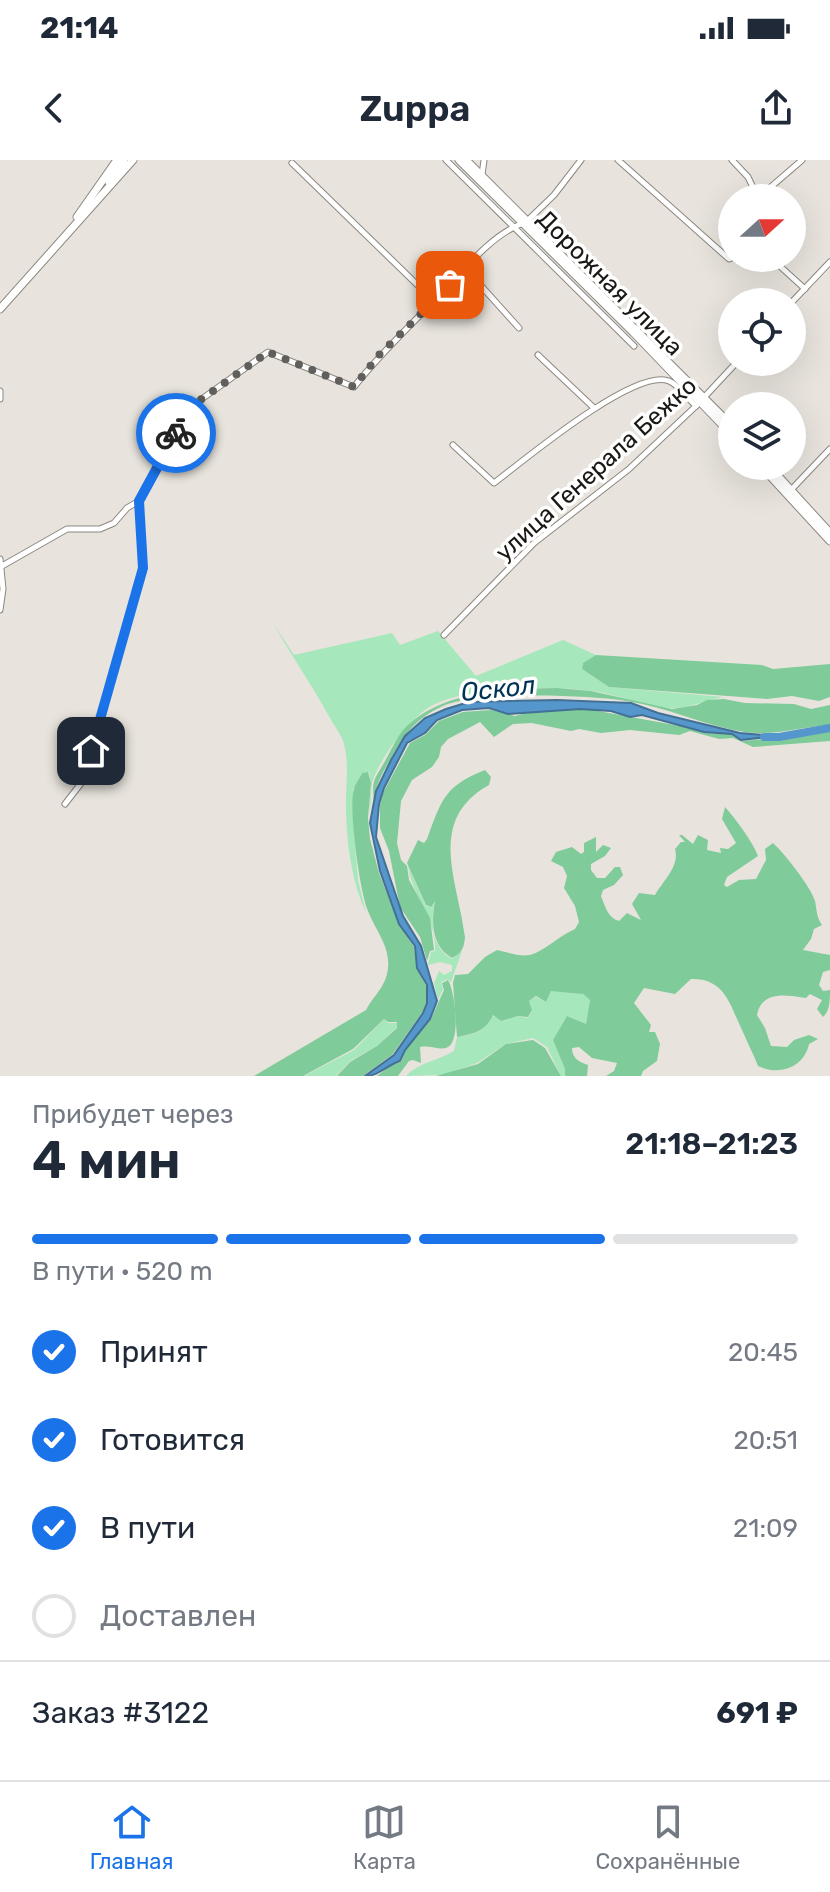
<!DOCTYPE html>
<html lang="ru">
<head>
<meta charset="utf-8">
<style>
	body { margin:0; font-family:Rubik,sans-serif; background:#f2f2f3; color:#1f2937; height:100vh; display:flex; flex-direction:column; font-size:30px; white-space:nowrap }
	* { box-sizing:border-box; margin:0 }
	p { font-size:26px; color:#747a83 }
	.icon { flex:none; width:44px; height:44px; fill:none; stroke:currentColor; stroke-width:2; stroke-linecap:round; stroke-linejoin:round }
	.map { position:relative; height:916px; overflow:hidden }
	.sheet { display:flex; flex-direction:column; background:#fff; flex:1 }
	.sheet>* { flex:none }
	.needle { width:52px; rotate:69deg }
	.buttons { position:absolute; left:718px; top:24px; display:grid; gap:16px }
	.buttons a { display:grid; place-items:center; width:88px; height:88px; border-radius:50%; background:#fff; box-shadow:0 8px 32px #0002; font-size:40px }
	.pin { position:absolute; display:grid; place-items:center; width:68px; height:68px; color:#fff; margin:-34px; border-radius:16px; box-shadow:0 4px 12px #0006 }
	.courier { position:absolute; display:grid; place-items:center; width:80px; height:80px; margin:-40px; border:6px solid #1a73e8; border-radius:50%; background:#fff; color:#222; box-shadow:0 2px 10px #0007 }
	.headline em { font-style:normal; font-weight:600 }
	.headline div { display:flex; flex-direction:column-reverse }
	.headline { display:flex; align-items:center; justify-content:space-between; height:136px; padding:0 32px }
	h1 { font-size:52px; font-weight:600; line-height:60px }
	.bar { display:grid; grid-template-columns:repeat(4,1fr); gap:12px 8px; align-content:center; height:96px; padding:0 32px }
	.bar i { height:10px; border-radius:6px; background:#e0e1e3 }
	.bar .current { background:#1a73e8 }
	.bar p { grid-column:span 4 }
	.line { display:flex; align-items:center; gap:20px; padding:0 32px; border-top:2px solid #e0e1e3 }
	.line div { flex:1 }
	ol { padding:0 32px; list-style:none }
	li { display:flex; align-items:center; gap:24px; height:88px }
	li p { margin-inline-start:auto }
	li .icon { padding:8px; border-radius:50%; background:#1a73e8; color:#fff; stroke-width:4 }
	li:last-child { color:#747a83 }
	li i { width:44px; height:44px; border:4px solid #e0e1e3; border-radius:50% }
	.status { display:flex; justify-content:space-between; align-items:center; height:56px; padding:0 40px; background:#fff; direction:ltr }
	.status svg { height:22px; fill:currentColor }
	header { display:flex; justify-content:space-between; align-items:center; height:104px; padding:0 32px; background:#fff; font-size:36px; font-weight:600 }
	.menu { display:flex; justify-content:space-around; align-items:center; height:112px; border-top:2px solid #e0e1e3; background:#fff; font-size:22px; color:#747a83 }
	.menu a { display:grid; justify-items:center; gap:4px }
	.menu .current { color:#1a73e8 }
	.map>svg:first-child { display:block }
	.green { fill:#a6e7bb }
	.forest { fill:#7fcb99 }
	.water { fill:#5596cc; stroke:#437095; stroke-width:2 }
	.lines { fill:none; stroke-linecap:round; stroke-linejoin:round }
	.river { stroke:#5596cc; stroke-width:8 }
	.minor-casing { stroke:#8c8881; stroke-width:7 }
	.major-casing { stroke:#8c8881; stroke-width:9 }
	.minor { stroke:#fff; stroke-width:5 }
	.major { stroke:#fff; stroke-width:7 }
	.done { stroke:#615f5b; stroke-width:8; stroke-dasharray:0 14.4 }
	.route { stroke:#1a73e8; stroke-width:10 }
	.labels { text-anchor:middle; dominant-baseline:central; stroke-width:7; stroke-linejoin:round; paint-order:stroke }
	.street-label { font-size:24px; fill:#191815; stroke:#fff }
	.water-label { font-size:26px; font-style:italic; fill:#003357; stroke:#fff }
</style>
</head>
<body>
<div class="status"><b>21:14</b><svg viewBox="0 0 49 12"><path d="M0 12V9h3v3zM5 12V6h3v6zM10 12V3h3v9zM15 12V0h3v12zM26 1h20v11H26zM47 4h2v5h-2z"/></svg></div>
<header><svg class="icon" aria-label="back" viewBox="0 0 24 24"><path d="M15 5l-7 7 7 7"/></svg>Zuppa<svg class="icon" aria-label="share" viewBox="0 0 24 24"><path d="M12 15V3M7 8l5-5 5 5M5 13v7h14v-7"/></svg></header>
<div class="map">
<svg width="830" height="916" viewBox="0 0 830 916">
	<rect width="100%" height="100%" fill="#e8e4dd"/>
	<g class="green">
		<path d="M273,463L294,495L392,473L400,485L438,471L476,516L563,480L596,495L583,503L582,509L609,527L723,537C707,540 692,547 676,548C651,549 618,534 592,531C555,525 456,526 425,550C405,566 384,593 374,617C369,628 373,640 369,652L371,623L369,612L362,613L353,630L354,672L358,720L366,753C352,722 347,686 346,652C345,630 350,606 344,584C342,575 334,566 330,558C312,525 291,495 273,463Z"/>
		<path d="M408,706L426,746L431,747L435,739C431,761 430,786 452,799L462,791L451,822L448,819L441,822L443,829L438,840L434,823L439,811L444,815L452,811V805L440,802L428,805L431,792L435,791C437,759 412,737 408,706Z"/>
		<path d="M558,830L583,834L590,840L586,864L567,856L553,880L565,909V916H561L547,887L533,878L506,884L477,903L443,915L406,916C418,903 439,900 454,891L457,877C473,875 486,871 493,855L501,861L518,856L528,858L532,851L529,841L536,837L546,842L551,831Z"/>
		<polygon points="384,859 388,863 397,863 397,867 377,886 350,901 336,916 304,916 354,890"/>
	</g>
	<g class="forest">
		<polygon points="596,495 762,505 773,509 830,504 830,537 819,541 792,536 767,539 609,527 582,509 583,503"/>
		<path d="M557,528L591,531L672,549L697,545L707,540L724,539L745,543L794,544L811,549L830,545V565C799,567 777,576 745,572C705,566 667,547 626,541C587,535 478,531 443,546C417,558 406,572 392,596C384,611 375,624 374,641C371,620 375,619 385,601C391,591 396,578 404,569C442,530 505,529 557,528Z"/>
		<polygon points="542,549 587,549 691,568 704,573 731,574 741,581 779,578 830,569 830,581 753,587 733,578 719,579 690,571 679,575 630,570 601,573 579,569 571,571 532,563 513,564 494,577 480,562 448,579 441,587 439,597 432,607 412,620 401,641 397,683 401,700 407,706 409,720 430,758 434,790 430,791 427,801 420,777 400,747 389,691 380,668 380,644 384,631 410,583 425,575 439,561 463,552 491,550 515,556"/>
		<path d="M485,610L491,617L489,625C426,660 458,720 465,777C464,788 462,793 452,798C432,786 431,763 435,741L431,747L426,745L407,703L418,680L424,683L427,679C441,641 444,626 485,610Z"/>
		<path d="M368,612L371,623L368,658L370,679L379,713L399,764L414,787L417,809L426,826V843L423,851L393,894L363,916H337L350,902L377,886L397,868V862H388L384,859L353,889L303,916H254L366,850C372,838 384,828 387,814C393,789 376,772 368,751C360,733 348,646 354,629C355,624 360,618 362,613Z"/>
		<path d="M725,647C735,658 753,682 758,696L727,717L724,725L727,727L739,720L756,719L766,700L765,689L773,683C784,693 811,727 815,741C817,750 816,756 822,765L814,769L811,779L803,790L830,795V810L823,812L819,825L823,831L830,830C830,840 830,851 823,857L817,849L822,840L810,834L806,838C786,835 762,830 757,855L765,868L771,886L787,887L794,880L809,875L818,879L809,884C804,908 779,916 758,906C753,893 747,882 742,870C730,845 725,818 691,819L675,834L644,828L634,843L651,865L649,872H655L660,884L657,901L643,911L641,916H606L614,911L617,903L592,898L579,887L572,888C572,898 579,902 588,905L587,916H565V909L553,880L567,856L586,864L590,840L583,834L551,831L546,842L536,836L529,841L532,850L528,857L518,856L501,861L493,855C486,871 474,874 457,877L453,823L455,815L468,814L485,797L497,790C507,792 520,797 530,795C545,791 560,775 575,769L579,762L575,746L564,728L567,716L563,707L551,701L556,692L572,687L581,694L584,692V683L596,677V692L603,685L611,688L605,696L591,704V710L597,718H605L615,707H620L623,715L614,725L603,730L601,736C605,746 608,758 619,761L627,753L641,760L632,744L639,733L655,735C663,721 680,706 675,689L681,682H685L679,675H682L693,684L698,675L708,680L707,690L721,693L720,688L728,689L736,683L722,659Z"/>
		<path d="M448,820C455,831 462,884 446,888C439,890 430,885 420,887L421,903L413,900L409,901L398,916H377L391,905L401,902L406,889L431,859L444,830L442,823Z"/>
		<polygon points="533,880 545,888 561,916 436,916 478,904 506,884"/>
	</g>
	<path class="water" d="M557,540L631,543L658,553L740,573L776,576L741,580L732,574L704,572L642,555L630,557L611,551L580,549L508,554L489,548L462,550L437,560L425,573L407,583L384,628L379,644L376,677L403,756L421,786L437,841L430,859L405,890L400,901C387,905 379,916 365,916L394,895L423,853L427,843V825L417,808L415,786L399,764L380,711L370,663L376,631L391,600L405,576L425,558L446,549L469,542Z"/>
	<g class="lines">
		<polyline class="river" points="764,577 779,577 830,568"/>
		<defs>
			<g id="minor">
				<polyline points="446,0 634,186"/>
				<polyline points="618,0 729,99 732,98"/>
				<polyline points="732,0 748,17 758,38 802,0"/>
				<polyline points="292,3 434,141"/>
				<polyline points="482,15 484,0"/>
				<polyline points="527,61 554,35 581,0"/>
				<polyline points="771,98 805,129"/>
				<polyline points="465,108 519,168"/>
				<polyline points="792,142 830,102"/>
				<polyline points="538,195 594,248"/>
				<polyline points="0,231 0,239"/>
				<path d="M453,285L494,323C523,301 635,207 669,221C679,225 688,239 696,246"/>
				<polyline points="789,332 830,289"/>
				<polyline points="0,399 3,429 0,450"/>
				<path d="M2,406L67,369H100L114,363L127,348L139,341L189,248L268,192L354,227C378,196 406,170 434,141C458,117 489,76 521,64"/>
				<polyline points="444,475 534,383 629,309 696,246 737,202"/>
				<polyline points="65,644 82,622 143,408 139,341"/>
			</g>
			<g id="major">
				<polyline points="459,0 633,172 732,275"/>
				<polyline points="466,0 732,266"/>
				<polyline points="109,22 124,0"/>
				<polyline points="77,57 117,0"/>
				<polyline points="0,149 133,0"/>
				<polyline points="761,306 830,381"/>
				<polyline points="769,306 830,373"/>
			</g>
		</defs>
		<use href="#minor" class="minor-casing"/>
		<use href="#major" class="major-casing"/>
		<use href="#minor" class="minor"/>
		<use href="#major" class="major"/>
	</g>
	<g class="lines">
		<polyline class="done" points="176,273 189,248 268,192 354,227 379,195 450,125"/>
		<polyline class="route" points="91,591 143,408 139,341 176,273"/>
	</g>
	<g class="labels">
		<g class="street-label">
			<text transform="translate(610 123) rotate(45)">Дорожная улица</text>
			<text transform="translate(596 309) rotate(-42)">улица Генерала Бежко</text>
		</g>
		<g class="water-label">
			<text transform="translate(498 529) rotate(-6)">Оскол</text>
		</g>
	</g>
</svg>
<div class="buttons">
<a><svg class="needle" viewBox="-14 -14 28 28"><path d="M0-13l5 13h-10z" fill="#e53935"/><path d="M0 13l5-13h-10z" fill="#747a83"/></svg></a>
<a><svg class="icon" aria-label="locate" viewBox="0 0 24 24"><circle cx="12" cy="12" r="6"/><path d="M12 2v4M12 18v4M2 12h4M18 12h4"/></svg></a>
<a><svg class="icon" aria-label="layers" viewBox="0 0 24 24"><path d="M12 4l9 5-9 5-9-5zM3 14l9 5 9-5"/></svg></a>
</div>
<div class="pin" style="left:450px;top:125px;background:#ea580c"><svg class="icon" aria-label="bag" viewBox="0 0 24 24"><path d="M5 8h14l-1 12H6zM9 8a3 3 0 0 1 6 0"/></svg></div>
<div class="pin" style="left:91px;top:591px;background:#1f2937"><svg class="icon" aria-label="home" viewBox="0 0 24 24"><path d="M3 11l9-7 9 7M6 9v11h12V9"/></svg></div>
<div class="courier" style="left:176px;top:273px"><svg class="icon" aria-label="bike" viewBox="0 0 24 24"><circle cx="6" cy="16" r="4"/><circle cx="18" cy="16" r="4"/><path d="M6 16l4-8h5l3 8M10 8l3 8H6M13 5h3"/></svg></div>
</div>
<section class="sheet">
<div class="headline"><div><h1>4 мин</h1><p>Прибудет через</p></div><em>21:18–21:23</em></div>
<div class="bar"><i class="current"></i><i class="current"></i><i class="current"></i><i></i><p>В пути · 520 m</p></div>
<ol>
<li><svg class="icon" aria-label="check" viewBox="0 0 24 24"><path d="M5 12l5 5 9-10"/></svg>Принят<p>20:45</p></li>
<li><svg class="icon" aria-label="check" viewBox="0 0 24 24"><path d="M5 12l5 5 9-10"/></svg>Готовится<p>20:51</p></li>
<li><svg class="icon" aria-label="check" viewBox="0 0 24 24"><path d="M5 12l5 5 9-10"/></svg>В пути<p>21:09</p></li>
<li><i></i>Доставлен</li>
</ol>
<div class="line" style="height:104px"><div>Заказ #3122</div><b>691 ₽</b></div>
</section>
<nav class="menu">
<a class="current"><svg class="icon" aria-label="home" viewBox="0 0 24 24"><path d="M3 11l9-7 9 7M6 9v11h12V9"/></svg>Главная</a>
<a><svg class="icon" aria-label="map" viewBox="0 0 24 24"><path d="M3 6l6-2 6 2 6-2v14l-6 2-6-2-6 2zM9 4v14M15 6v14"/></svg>Карта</a>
<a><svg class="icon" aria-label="saved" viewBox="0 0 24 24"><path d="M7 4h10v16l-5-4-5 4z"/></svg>Сохранённые</a>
</nav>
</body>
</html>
